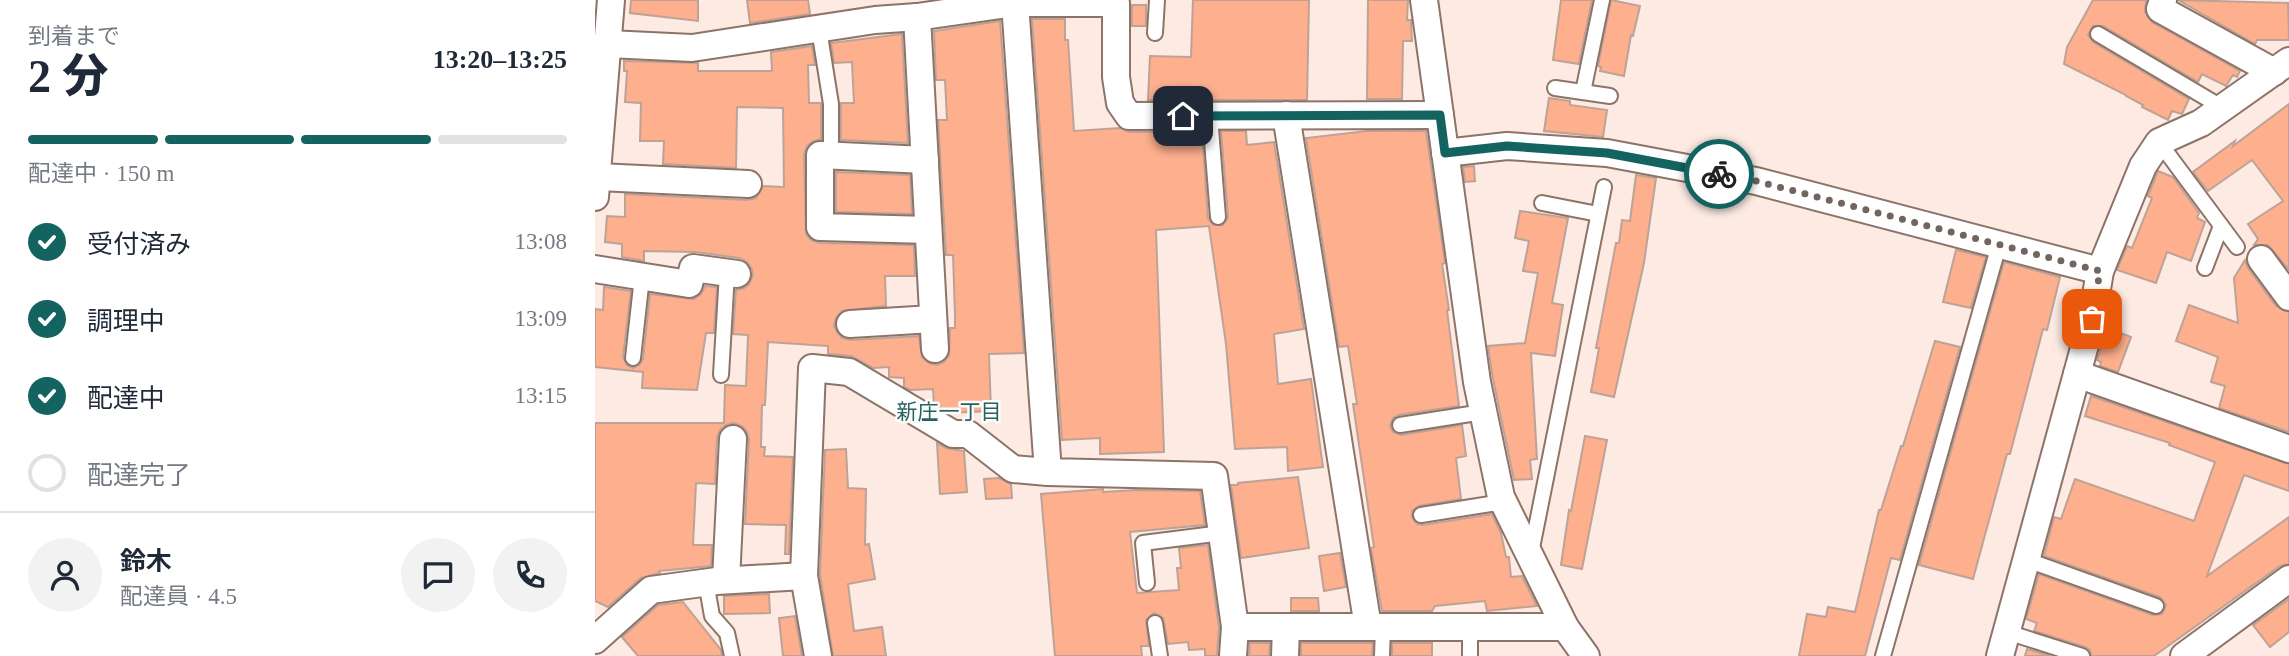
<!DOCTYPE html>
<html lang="ja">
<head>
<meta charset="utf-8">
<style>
	body { margin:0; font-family:"Times New Roman","Noto Sans JP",serif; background:#f2f2f3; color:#1f2937; height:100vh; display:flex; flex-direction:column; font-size:26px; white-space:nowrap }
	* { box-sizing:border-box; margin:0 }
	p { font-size:23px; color:#747a83 }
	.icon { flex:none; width:38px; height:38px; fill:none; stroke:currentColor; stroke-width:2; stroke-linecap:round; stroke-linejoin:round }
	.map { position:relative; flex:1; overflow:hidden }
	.side { display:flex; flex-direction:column; background:#fff; width:595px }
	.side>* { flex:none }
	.pin { position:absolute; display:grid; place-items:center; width:60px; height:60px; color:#fff; margin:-30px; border-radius:14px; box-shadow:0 4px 10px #0006 }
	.courier { position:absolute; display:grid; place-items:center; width:70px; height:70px; margin:-35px; border:5px solid #136361; border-radius:50%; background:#fff; color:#222; box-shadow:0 2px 9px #0007 }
	.head em { font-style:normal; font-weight:800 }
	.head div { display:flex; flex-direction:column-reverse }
	.head { display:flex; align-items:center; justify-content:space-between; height:119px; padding:0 28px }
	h1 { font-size:46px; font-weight:800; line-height:52px }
	.bar { display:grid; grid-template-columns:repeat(4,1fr); gap:10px 7px; align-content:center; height:84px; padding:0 28px }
	.bar i { height:9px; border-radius:5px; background:#e0e1e3 }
	.bar .on { background:#136361 }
	.bar p { grid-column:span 4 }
	.line { display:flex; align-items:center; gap:18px; padding:0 28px; border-top:2px solid #e0e1e3 }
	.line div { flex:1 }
	.round { display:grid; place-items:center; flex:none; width:74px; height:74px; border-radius:37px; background:#f2f2f3 }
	ol { padding:0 28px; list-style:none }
	li { display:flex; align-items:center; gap:21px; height:77px }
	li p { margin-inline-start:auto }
	li .icon { padding:7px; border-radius:50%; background:#136361; color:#fff; stroke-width:4 }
	li:last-child { color:#747a83 }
	li i { width:38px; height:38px; border:4px solid #e0e1e3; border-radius:50% }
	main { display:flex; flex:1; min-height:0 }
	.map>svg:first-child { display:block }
	.building { fill:#fdaf8e; stroke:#bea296; stroke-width:2 }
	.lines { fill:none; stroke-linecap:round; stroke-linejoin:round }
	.service-casing { stroke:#8d7368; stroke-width:18 }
	.minor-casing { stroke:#8d7368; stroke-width:30 }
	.service { stroke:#fff; stroke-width:14 }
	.minor { stroke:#fff; stroke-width:26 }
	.done { stroke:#726560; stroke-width:7; stroke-dasharray:0 12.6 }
	.route { stroke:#136361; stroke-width:9 }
	.labels { text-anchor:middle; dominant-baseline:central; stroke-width:5; stroke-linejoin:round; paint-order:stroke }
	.neighbourhood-label { font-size:21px; fill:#286260; stroke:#fcfcfc }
</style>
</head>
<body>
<main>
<section class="side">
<div class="head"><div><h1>2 分</h1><p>到着まで</p></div><em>13:20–13:25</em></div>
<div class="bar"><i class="on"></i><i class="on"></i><i class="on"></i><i></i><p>配達中 · 150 m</p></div>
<ol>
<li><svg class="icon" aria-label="check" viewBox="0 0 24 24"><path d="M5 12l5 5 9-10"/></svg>受付済み<p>13:08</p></li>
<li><svg class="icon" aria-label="check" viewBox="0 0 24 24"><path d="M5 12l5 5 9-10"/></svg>調理中<p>13:09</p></li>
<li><svg class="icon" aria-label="check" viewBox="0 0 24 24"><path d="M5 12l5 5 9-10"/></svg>配達中<p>13:15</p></li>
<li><i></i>配達完了</li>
</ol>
<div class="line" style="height:126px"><a class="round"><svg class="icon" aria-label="person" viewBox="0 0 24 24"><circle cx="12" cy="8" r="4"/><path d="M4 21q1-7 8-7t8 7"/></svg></a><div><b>鈴木</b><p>配達員 · 4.5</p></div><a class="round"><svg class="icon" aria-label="chat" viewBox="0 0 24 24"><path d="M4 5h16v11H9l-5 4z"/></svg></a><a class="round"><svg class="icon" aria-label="phone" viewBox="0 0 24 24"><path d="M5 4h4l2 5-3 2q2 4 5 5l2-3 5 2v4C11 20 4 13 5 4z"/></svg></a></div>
</section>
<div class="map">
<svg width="1694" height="656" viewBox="0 0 1694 656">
	<rect width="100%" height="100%" fill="#fceae3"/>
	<g class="building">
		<polygon points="36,0 103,0 103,21 35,13"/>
		<polygon points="152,0 213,0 215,14 155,23"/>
		<polygon points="598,0 714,0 712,100 553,100 555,56 596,57"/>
		<polygon points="773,0 813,0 812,20 816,20 817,41 808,41 807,99 772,99"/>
		<polygon points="966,0 997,0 984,64 958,60"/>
		<polygon points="1016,0 1045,6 1038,36 1036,35 1029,76 1005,71 1006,67 1003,66"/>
		<polygon points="1498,0 1551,0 1550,12 1557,22 1645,71 1642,77 1638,75 1631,86 1607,74 1603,82 1508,26 1498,26 1493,35 1498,42 1594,99 1587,114 1577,111 1573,120 1547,107 1548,105 1531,96 1531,95 1469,64 1472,47"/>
		<polygon points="1583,0 1693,3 1694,40 1662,40 1660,44"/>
		<rect x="537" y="5" width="14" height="21"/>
		<polygon points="437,19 470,19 470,40 473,40 479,131 525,128 534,132 607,132 613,218 618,225 628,225 633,217 626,131 651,131 652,145 679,142 709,329 679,334 683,384 716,379 728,467 693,471 692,447 640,449 631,344 614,226 561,230 569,452 505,454 505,438 467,440"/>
		<polygon points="405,21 429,353 394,354 396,411 353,413 339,404 338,389 315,390 309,387 309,378 294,377 294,367 278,368 256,356 233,354 233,346 173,342 170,405 167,405 166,447 170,447 169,456 198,457 194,554 190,554 191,525 150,524 154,439 152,432 147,426 139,423 131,425 125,430 122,438 120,484 101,483 98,545 117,545 116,566 64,571 65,573 46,578 13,607 0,601 0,423 129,423 130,385 151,386 153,335 138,334 141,290 149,288 154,284 158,275 157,269 152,262 144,258 100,252 49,251 49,261 27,257 27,244 10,242 12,216 30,217 30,194 152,200 161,198 168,186 189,187 188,108 142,107 141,168 68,164 69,141 45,141 46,103 30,102 32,71 29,71 29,61 103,63 103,71 177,71 176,52 217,46 220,65 213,65 214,103 226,103 226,139 217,142 212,146 209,154 211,234 216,240 225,243 319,245 320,276 290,276 291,306 247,311 241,318 239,326 242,332 247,338 256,340 324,336 327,357 334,363 342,365 349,362 354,355 355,328 360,328 360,315 358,255 351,255 343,120 352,120 350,80 341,80 339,31"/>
		<polygon points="307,34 313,143 246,140 246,103 259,103 257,62 239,63 236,43"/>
		<polygon points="954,98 975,101 975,105 1012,110 1008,137 949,131"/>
		<polygon points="1694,104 1694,270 1673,245 1659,245 1663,239 1653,224 1688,201 1657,160 1613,191 1598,172 1640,141 1638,146"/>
		<polygon points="772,131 831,131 850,263 847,264 854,310 852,310 864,406 804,415 798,418 795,426 798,432 806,435 867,425 871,456 861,458 866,499 824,506 817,511 817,517 822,524 828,525 897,514 906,533 911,557 914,557 916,577 927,576 942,606 892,611 890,601 840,606 837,611 787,611 776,548 779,547 758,404 762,404 753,346 744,347 711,138"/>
		<polygon points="879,166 880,181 870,182 868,167"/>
		<polygon points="1563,171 1578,177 1604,213 1602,218 1610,222 1596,261 1572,252 1561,283 1522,270 1532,246 1537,248 1557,198 1553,196"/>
		<polygon points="241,172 315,175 317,214 241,212"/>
		<polygon points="1041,175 1061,178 1049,263 1019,397 996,392 1004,348 1001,348 1021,243 1024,243 1027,220 1035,221"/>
		<polygon points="925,211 973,218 957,303 968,305 960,356 936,353 942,459 935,460 937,479 919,480 898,379 893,346 930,343 943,273 928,271 934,241 920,238"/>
		<polygon points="1361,250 1391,257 1376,308 1348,302"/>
		<polygon points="1650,260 1653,268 1681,306 1694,312 1694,432 1624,408 1630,386 1616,382 1623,357 1581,341 1594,305 1643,323 1639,278"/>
		<polygon points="1409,262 1465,277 1452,330 1448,329 1415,454 1412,454 1378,579 1324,565"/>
		<polygon points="110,286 122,287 119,333 111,333 102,390 47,388 48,372 0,367 0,309 8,310 9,287 36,291 28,357 32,365 38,368 45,364 48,359 55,294 99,299 106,294"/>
		<polygon points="1513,328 1536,337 1523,372 1505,366 1506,362 1502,360"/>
		<polygon points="1340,341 1365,347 1305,560 1296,558 1270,656 1204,656 1212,614 1231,617 1233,607 1260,612 1284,510 1286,510 1306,446 1308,446"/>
		<polygon points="1496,396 1694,464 1694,491 1649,475 1612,576 1694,517 1694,564 1685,566 1559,656 1496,656 1495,650 1490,647 1439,631 1442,623 1431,619 1444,574 1558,615 1567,614 1571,605 1565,597 1449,556 1459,517 1466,519 1480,479 1599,521 1620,462 1574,445 1575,443 1490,416"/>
		<polygon points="990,436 1012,440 987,569 966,565 974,510 976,511"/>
		<polygon points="342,443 351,448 369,451 372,492 345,494"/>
		<polygon points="251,449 253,488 271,489 270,545 274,544 280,579 253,584 259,631 287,627 291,656 238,656 225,575 230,450"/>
		<polygon points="703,477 714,548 646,558 636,485 643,485 643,483"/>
		<polygon points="404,478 416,484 417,498 391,499 389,479"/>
		<polygon points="508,489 508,492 541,490 605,491 610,525 535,532 542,593 584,590 582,568 586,568 584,548 613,545 624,628 622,656 610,656 610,649 594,650 593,642 573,644 568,618 559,613 551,620 554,646 546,646 547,656 460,656 446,494"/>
		<polygon points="745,553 751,587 729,591 724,556"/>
		<polygon points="174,594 175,613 129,614 129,596"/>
		<polygon points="696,598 723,598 724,611 696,611"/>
		<polygon points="1694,599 1694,632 1675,647 1658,625"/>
		<polygon points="88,602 126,650 127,656 43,656 27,637 63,605"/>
		<polygon points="200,616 207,656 188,656 184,618"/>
		<polygon points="655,643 675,643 674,656 654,656"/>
		<polygon points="706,643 778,643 777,656 706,656"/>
		<rect x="797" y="643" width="40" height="13"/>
		<polygon points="1432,649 1455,656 1430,656"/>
	</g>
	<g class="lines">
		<defs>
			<g id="service">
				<polyline points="224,29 236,104 236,141"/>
				<polyline points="560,33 562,0"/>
				<polyline points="1503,34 1628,108"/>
				<polyline points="960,88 1015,96"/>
				<polyline points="988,92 1007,0"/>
				<polyline points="615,116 623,217"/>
				<polyline points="1564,142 1642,247"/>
				<polyline points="947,203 1003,214"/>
				<polyline points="1610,268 1626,226"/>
				<polyline points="38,358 47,277"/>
				<polyline points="126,375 132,273"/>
				<polyline points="805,425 888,412"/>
				<polyline points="826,515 908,502"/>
				<polyline points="936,553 1009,187"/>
				<polyline points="1432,560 1561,606"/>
				<polyline points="111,582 117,616 132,633 137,656"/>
				<polyline points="552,583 548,543 627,533"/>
				<polyline points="560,623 565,656"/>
				<polyline points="1412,632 1487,656"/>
				<polyline points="787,656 788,627"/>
				<polyline points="875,656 875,627"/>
				<polyline points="1288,656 1404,245"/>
			</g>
			<g id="minor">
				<polyline points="829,0 882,382 906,497 970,627 991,656"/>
				<polyline points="1568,0 1565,9 1679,72"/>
				<polyline points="420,3 453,472 619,476 640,627 638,656"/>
				<polyline points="322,17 340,349"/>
				<polyline points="13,44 97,48 280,20 322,17 420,3 521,3 521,77 525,103 534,116 845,115"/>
				<polyline points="691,115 773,627"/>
				<polyline points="850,153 912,146 1012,153 1161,181 1505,271"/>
				<polyline points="330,160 225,155 225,227 333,230"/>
				<polyline points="3,177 153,184"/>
				<polyline points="0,197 16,0"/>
				<polyline points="1666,259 1694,297"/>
				<polyline points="0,269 94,284 98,268 142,274"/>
				<polyline points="255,324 338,319"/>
				<polyline points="1482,374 1694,449"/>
				<polyline points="131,580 138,439"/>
				<polyline points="640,627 970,627"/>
				<polyline points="0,640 56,590 122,581 209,576"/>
				<polyline points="223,656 209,576 217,368 254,372 358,434 373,434 418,469 453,472"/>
				<polyline points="690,656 691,627"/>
				<polyline points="1405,656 1497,319 1505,271 1548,166 1564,142 1606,123 1694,61"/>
				<polyline points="1589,656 1694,579"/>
			</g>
		</defs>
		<use href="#service" class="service-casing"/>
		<use href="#minor" class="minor-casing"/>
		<use href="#service" class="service"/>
		<use href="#minor" class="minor"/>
	</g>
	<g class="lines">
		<polyline class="done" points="1124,174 1161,181 1505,271 1497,319"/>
		<polyline class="route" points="588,116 845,115 850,153 912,146 1012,153 1124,174"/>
	</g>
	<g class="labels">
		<g class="neighbourhood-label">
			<text x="354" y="412">新庄一丁目</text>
		</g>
	</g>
</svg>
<div class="pin" style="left:1497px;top:319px;background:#ea580c"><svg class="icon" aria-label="bag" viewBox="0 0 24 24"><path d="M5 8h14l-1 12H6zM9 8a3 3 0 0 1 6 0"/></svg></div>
<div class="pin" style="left:588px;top:116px;background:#1f2937"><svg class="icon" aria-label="home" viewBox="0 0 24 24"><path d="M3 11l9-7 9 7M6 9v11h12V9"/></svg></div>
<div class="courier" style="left:1124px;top:174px"><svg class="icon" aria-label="bike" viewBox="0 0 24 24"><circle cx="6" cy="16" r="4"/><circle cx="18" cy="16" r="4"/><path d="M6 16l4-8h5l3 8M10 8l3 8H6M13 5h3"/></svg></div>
</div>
</main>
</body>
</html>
